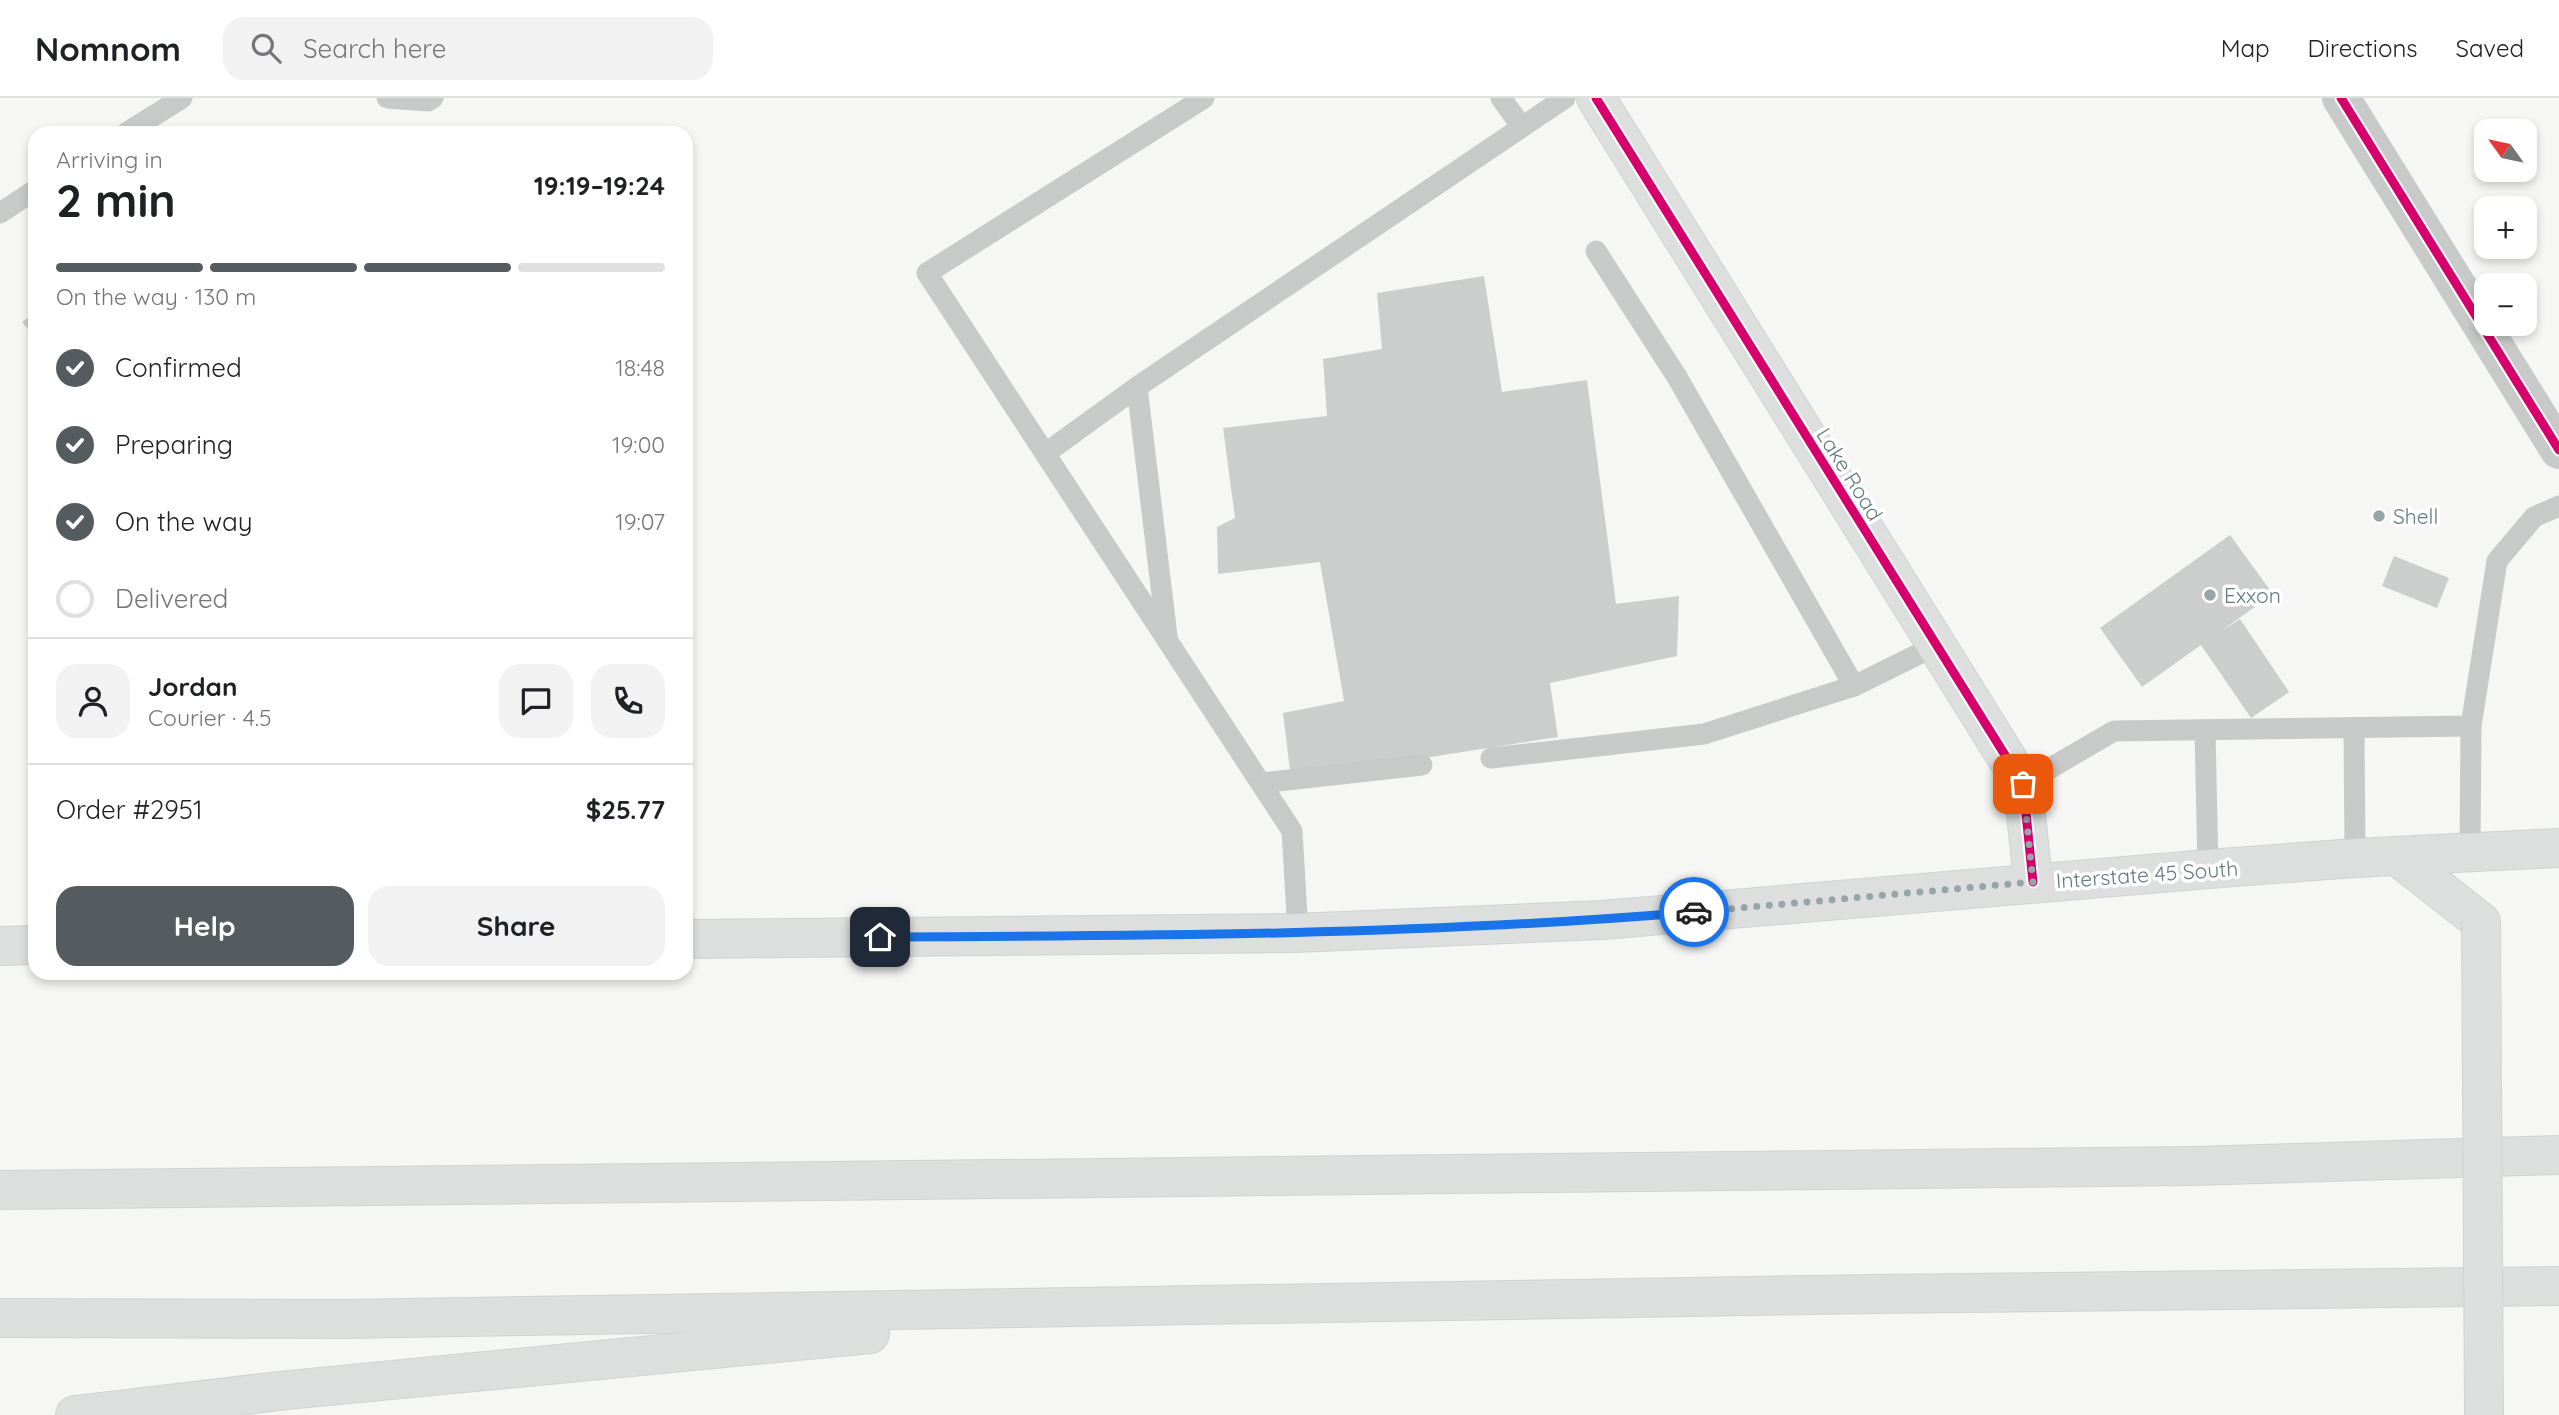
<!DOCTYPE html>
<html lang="en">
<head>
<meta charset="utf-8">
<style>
	body { margin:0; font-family:Quicksand,sans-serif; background:#f2f2f2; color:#202124; height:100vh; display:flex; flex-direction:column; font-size:26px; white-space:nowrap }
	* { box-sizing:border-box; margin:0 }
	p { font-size:23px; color:#757577 }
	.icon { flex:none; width:38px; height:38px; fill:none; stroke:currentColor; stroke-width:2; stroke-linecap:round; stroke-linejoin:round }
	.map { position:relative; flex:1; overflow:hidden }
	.drawer { position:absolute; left:28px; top:28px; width:665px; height:854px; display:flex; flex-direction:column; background:#fff; border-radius:21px; box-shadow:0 4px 10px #0003 }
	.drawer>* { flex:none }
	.needle { width:46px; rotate:303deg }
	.fabs { position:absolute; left:2474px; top:21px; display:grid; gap:14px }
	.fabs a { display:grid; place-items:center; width:63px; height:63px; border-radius:14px; background:#fff; box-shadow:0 4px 10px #0003; font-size:35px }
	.pin { position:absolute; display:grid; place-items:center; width:60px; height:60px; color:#fff; margin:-30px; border-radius:14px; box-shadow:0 4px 10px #0006 }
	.courier { position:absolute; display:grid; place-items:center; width:70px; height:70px; margin:-35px; border:5px solid #1a73e8; border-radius:50%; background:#fff; color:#222; box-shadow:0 2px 9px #0007 }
	.overview em { font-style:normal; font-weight:700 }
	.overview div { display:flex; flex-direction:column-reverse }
	.overview { display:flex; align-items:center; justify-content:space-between; height:119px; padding:0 28px }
	h1 { font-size:46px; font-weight:700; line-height:52px }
	.bar { display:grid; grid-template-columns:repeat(4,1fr); gap:10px 7px; align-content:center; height:84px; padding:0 28px }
	.bar i { height:9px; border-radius:5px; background:#e0e0e0 }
	.bar .current { background:#555c5f }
	.bar p { grid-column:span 4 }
	.line { display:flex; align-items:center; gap:18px; padding:0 28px; border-top:2px solid #e0e0e0 }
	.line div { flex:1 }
	.round { display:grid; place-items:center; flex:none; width:74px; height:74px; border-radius:21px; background:#f2f2f2 }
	ol { padding:0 28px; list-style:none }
	li { display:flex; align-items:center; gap:21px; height:77px }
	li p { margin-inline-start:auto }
	li .icon { padding:7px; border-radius:50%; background:#555c5f; color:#fff; stroke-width:4 }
	li:last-child { color:#757577 }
	li i { width:38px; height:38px; border:4px solid #e0e0e0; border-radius:50% }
	.cta { display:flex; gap:14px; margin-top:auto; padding:14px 28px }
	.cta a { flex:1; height:80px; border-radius:21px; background:#555c5f; color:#fff; font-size:28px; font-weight:700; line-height:80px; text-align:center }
	.cta a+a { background:#f2f2f2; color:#202124 }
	header { display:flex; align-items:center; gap:42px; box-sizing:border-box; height:98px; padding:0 35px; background:#fff; border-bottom:2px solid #e0e0e0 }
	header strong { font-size:33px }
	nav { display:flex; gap:38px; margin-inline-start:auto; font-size:24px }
	.search { width:490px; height:63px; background:#f2f2f2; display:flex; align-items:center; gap:18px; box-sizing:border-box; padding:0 24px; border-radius:21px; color:#757577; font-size:26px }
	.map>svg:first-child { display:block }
	.building { fill:#cccece }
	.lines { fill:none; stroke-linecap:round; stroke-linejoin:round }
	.secondary-casing { stroke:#d1d3d3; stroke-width:40 }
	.highway-casing { stroke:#d2d3d2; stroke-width:40 }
	.lane { stroke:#c8caca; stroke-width:21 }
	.street { stroke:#c8caca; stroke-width:38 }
	.secondary { stroke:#dddfdf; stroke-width:38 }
	.highway { stroke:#dddfdf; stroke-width:38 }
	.secondary-bridge-casing { stroke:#d1d3d3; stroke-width:40; stroke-linecap:butt }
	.secondary-bridge { stroke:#dddfdf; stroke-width:38 }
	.cycleway-casing { stroke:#fff; stroke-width:13 }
	.cycleway { stroke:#d6006c; stroke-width:9 }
	.done { stroke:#96a5a8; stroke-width:7; stroke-dasharray:0 12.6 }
	.route { stroke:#1a73e8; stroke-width:9 }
	.poi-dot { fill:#96a5a8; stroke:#fff; stroke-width:2.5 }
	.labels { text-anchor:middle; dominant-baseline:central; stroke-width:7; stroke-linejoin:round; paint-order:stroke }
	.street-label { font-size:21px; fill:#637a7e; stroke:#fff }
	.poi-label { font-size:21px; fill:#637a7e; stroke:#fff; text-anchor:start }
</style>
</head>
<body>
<header>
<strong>Nomnom</strong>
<div class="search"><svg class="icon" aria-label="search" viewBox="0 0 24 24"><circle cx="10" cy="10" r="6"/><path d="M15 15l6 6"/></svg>Search here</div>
<nav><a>Map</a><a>Directions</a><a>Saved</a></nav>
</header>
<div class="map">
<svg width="2559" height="1317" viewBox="0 0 2559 1317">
	<rect width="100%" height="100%" fill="#f6f6f5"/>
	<g class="building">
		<polygon points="1484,178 1502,294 1587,282 1616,506 1679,498 1677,558 1550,585 1558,639 1291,681 1283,615 1344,603 1320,464 1218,476 1217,429 1235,420 1223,330 1327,318 1323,261 1382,251 1377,195"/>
		<polygon points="35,214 35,240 22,224"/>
		<polygon points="2230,437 2273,496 2221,533 2240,521 2289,594 2251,620 2201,547 2142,589 2100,530"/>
		<polygon points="2394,458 2449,480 2437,510 2382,488"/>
	</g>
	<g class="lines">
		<defs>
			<g id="secondary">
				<polyline points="1596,0 2023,686 2033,784"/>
				<polyline points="2397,758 2481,824"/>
				<polyline points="686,841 1295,835 1602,822 2208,771 2355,760 2559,750"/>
				<polyline points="0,848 35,847"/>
			</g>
			<g id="highway">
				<polyline points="0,1092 2193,1068 2559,1057"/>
				<polyline points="0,1220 347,1221 1875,1196 2559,1188"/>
				<polyline points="75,1317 288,1292 870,1236"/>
			</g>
		</defs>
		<use href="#secondary" class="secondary-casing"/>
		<use href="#highway" class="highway-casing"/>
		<g class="lane">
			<polyline points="387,0 428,3 433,0"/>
			<polyline points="1204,0 927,175 1292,733 1298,835"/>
			<polyline points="1501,0 1522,29"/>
			<polyline points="126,35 182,0"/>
			<polyline points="0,115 35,92"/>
			<polyline points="1596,153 1677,279 1854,588"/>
			<polyline points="1046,355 1137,289"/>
			<polyline points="1167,538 1137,289 1565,0"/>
			<polyline points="2471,628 2497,463 2534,419 2559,408"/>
			<polyline points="2354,630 2355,760"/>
			<polyline points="2205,632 2208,771"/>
			<polyline points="1491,660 1704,636 1854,588 1937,547"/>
			<polyline points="1261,685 1422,667"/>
			<polyline points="2023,686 2114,633 2471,628 2470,754"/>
		</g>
		<polyline class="street" points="2341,0 2559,352"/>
		<use href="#secondary" class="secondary"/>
		<use href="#highway" class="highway"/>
		<defs>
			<polyline id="secondary-bridge" points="2481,824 2484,1317"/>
		</defs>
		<use href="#secondary-bridge" class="secondary-bridge-casing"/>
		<use href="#secondary-bridge" class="secondary-bridge"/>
		<defs>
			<g id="cycleway">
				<polyline points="1596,0 2023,686 2033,784"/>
				<polyline points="2341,0 2559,352"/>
			</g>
		</defs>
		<use href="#cycleway" class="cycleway-casing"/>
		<use href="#cycleway" class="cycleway"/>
	</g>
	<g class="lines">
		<polyline class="done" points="1694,814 2033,784 2023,686"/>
		<path class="route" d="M880,839C1151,838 1424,837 1694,814"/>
	</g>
	<g class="poi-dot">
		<circle cx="2379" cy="418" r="7"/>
		<circle cx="2210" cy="497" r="7"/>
	</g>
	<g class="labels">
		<g class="street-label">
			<text transform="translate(1850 376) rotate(58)">Lake Road</text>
			<text transform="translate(2147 776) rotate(-4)">Interstate 45 South</text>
		</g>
		<g class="poi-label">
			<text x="2393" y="418">Shell</text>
			<text x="2224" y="497">Exxon</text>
		</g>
	</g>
</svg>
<div class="fabs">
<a><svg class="needle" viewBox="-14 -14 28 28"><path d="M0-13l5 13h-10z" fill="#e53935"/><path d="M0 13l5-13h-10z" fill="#757577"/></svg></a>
<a>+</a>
<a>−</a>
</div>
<div class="pin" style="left:2023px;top:686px;background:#ea580c"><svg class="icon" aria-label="bag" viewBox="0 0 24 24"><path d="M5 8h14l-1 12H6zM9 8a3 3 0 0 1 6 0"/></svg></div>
<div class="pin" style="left:880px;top:839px;background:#1f2937"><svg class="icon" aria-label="home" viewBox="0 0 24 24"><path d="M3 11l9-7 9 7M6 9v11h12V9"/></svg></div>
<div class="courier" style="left:1694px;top:814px"><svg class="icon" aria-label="car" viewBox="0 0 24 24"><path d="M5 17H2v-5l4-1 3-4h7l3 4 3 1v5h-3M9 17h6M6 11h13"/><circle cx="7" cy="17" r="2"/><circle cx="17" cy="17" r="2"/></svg></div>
<section class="drawer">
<div class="overview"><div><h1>2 min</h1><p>Arriving in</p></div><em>19:19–19:24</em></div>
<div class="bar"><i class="current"></i><i class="current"></i><i class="current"></i><i></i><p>On the way · 130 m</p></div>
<ol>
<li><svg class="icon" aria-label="check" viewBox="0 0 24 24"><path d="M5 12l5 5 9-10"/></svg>Confirmed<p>18:48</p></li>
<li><svg class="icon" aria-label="check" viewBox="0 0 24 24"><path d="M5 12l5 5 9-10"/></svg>Preparing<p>19:00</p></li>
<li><svg class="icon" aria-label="check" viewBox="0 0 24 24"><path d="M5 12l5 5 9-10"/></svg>On the way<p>19:07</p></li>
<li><i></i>Delivered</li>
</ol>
<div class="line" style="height:126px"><a class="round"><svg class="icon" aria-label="person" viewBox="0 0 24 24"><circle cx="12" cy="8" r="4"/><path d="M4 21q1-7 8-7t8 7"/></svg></a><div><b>Jordan</b><p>Courier · 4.5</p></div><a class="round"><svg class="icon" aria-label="chat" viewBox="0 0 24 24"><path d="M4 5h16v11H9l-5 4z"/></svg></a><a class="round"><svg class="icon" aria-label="phone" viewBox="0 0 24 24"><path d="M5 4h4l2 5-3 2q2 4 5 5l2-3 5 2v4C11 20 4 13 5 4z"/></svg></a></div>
<div class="line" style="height:91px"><div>Order #2951</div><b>$25.77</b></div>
<div class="cta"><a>Help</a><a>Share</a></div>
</section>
</div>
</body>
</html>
